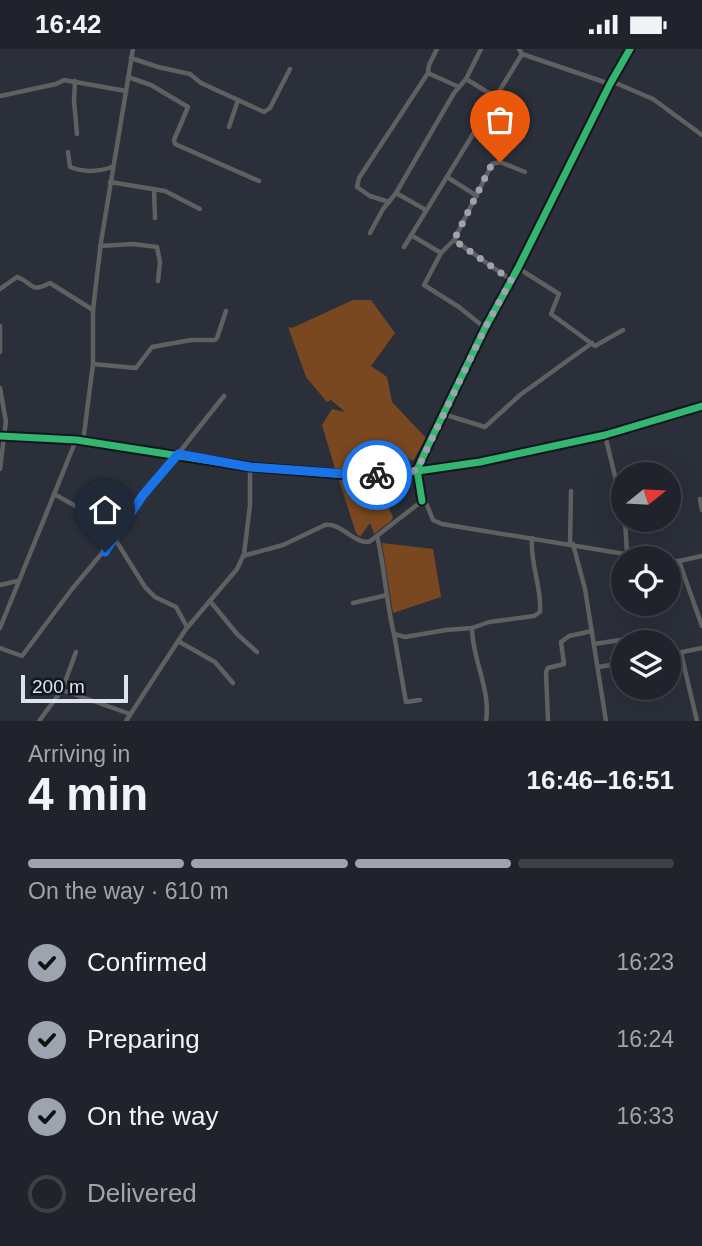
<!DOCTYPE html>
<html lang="en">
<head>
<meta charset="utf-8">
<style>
	body { margin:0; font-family:Helvetica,sans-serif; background:#282b33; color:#f1f3f6; height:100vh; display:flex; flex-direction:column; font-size:26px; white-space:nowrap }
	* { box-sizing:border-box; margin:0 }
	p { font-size:23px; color:#a2a4a9 }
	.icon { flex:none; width:38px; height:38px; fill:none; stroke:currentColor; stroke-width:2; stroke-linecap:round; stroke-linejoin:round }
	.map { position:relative; height:672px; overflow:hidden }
	.drawer { display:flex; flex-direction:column; background:#20232b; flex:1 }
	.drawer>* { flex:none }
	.needle { width:46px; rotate:72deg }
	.fabs { position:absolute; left:611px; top:413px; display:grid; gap:14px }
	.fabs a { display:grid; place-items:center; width:70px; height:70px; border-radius:50%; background:#20232b; box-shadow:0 7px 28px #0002,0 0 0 2px #3d4047; font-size:35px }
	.scale { position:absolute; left:21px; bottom:18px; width:107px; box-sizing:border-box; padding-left:7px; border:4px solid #dce3ee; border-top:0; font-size:19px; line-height:24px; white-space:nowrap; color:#dce3ee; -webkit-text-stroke:5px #12161e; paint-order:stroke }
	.pin { position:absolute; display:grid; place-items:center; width:60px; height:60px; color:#fff; margin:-72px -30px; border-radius:50% 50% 50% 0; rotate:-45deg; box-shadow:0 0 7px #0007 }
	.pin .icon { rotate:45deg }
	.courier { position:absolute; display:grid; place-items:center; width:70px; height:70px; margin:-35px; border:5px solid #1a73e8; border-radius:50%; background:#fff; color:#222; box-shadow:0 2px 9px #0007 }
	.summary em { font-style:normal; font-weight:800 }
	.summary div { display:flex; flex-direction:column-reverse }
	.summary { display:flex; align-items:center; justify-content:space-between; height:119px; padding:0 28px }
	h1 { font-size:46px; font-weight:800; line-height:52px }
	.bar { display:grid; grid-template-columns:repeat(4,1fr); gap:10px 7px; align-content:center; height:84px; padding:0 28px }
	.bar i { height:9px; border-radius:5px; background:#3d4047 }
	.bar .on { background:#9ea4af }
	.bar p { grid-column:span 4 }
	ol { padding:0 28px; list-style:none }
	li { display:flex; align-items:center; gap:21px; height:77px }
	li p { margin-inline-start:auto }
	li .icon { padding:7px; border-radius:50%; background:#9ea4af; color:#111; stroke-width:4 }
	li:last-child { color:#a2a4a9 }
	li i { width:38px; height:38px; border:4px solid #3d4047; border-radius:50% }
	.status { display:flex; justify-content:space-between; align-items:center; height:49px; padding:0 35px; background:#20232b; direction:ltr }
	.status svg { height:19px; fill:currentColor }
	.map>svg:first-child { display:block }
	.forest { fill:#7a4820 }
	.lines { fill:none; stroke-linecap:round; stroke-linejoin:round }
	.minor { stroke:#606060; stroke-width:4.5 }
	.cycleway-casing { stroke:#12161e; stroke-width:11 }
	.cycleway { stroke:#33b770; stroke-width:7 }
	.done { stroke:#9ea4af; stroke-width:7; stroke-dasharray:0 12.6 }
	.route { stroke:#1a73e8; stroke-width:9 }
</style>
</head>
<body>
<div class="status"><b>16:42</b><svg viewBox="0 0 49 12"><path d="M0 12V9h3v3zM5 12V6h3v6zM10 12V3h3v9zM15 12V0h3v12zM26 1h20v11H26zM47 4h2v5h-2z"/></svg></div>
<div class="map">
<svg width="702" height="672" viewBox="0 0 702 672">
	<rect width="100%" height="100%" fill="#2a2f39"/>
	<g class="forest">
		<polygon points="353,251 371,251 395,284 371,317 387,328 392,353 426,389 413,412 385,400 384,409 393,413 395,422 336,423 322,376 332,360 345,363 331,351 327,353 306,328 288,278 292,279"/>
		<polygon points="404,427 386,453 393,468 391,472 374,485 370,474 360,488 356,484 338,428"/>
		<polygon points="382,494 433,500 441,548 393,564"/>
	</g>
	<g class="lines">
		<g class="minor">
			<polyline points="519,0 522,5 610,35"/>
			<polyline points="131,9 158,18 190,25 201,34 264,63 270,59 290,20"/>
			<polyline points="428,24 459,38"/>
			<polyline points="128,28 151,36 188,58 174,91 175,95 259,132"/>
			<polyline points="466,30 489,44 496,45"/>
			<polyline points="75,32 74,52 77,85"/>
			<polyline points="611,32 653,50 702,86"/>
			<polyline points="0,47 56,35 64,31 126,42"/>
			<polyline points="229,78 238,51"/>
			<path d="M68,103L70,118C83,123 98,123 112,118"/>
			<polyline points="447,128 477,147"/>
			<polyline points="110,133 165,142 200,160"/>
			<polyline points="154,141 155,169"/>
			<polyline points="396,144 426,161"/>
			<polyline points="389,153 370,147 357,138 359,129 428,24 429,16 437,0"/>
			<polyline points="370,184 383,160 396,144 454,44 466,30 481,0"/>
			<polyline points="411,186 441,204"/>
			<polyline points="454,191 511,231"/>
			<polyline points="100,197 133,195 157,198 160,213 158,232"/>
			<polyline points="404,198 522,5"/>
			<polyline points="518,219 559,245 551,265 595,297 623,281"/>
			<path d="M0,240L17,228C33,233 29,245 50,234L93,261"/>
			<polyline points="0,277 0,303"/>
			<polyline points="485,279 459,258 424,236 441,204 454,191 492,115 500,113 525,123"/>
			<polyline points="93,315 136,319 152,298 191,291 215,291 217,289 226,262"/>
			<polyline points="0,339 6,373 4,387"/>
			<polyline points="443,365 485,378 520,346 592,294"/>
			<polyline points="605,386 623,460"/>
			<polyline points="0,387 77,391 250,418 361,427 397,425 480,413 605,386 702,357"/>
			<polyline points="83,393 93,315 93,261 101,193 133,0"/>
			<polyline points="0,420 4,387"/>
			<polyline points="54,445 102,472 122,474"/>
			<polyline points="700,450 702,461"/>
			<polyline points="422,452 417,421 426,401 485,279 518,219 610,35 630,0"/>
			<polyline points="89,464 98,444"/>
			<polyline points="625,471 627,504"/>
			<path d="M377,487C385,520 386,553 394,585"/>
			<polyline points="115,490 145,538 155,548 176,558 187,578"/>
			<polyline points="570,495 571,442"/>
			<polyline points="573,495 585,540 606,672"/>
			<path d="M243,507L283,496L325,476C342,474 353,494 369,493L422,452L427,456L433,471L442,475L649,509"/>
			<polyline points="668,512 679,512 702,577"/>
			<polyline points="679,512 702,507"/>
			<polyline points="0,536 17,532"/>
			<polyline points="210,552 237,585 257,603"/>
			<polyline points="353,554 387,546"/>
			<polyline points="0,579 76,391"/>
			<polyline points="178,592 215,613 233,634"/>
			<polyline points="594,595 634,589"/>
			<path d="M0,599L22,607L72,540L118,485C125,466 140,448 155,434L224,347"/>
			<polyline points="681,604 697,672"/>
			<polyline points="668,606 702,599"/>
			<polyline points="598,618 623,614"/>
			<polyline points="62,641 130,665"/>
			<polyline points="420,651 406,653 394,585 405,588 446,581 472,579"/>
			<polyline points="39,672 62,641 76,603"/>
			<polyline points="126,672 186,580 237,520 244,505 250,456 250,418"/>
			<path d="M486,672C491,640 472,610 472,579L489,573L534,567L540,563C542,538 530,516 532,489"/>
			<polyline points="548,672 546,623 548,619 564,615 561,593 569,587 592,582"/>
		</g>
		<defs>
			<g id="cycleway">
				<polyline points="0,387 77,391 250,418 361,427 397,425 480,413 605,386 702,357"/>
				<polyline points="422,452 417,421 426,401 485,279 518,219 610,35 630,0"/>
			</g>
		</defs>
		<use href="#cycleway" class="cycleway-casing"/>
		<use href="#cycleway" class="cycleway"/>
	</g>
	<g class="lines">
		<polyline class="done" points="377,426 417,421 485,279 511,231 454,191 492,115 500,113"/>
		<polyline class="route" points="105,503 143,446 178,405 250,418 361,426 377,426"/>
	</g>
</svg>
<div class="fabs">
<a><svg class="needle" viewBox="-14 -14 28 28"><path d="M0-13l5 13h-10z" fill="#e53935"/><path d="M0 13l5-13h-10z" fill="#a2a4a9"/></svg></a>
<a><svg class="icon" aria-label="locate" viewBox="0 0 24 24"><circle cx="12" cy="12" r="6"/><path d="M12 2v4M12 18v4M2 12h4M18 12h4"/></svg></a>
<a><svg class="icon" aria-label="layers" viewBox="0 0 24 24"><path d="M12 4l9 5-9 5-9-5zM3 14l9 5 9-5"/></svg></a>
</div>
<div class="scale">200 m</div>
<div class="pin" style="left:500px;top:113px;background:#ea580c"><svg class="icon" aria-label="bag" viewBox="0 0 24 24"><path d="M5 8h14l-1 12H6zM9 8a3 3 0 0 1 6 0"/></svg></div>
<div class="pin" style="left:105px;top:503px;background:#1f2937"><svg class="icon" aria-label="home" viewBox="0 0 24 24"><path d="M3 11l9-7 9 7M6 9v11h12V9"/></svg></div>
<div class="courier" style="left:377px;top:426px"><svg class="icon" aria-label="bike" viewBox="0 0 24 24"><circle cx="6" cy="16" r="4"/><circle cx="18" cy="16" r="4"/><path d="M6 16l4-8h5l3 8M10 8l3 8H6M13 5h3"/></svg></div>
</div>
<section class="drawer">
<div class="summary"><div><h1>4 min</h1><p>Arriving in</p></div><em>16:46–16:51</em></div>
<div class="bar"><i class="on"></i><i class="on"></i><i class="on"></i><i></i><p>On the way · 610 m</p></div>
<ol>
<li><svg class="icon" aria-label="check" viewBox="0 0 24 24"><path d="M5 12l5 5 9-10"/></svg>Confirmed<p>16:23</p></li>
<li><svg class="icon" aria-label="check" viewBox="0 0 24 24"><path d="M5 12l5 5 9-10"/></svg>Preparing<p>16:24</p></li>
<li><svg class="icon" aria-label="check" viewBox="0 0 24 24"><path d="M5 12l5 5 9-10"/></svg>On the way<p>16:33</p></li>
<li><i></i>Delivered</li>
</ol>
</section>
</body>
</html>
